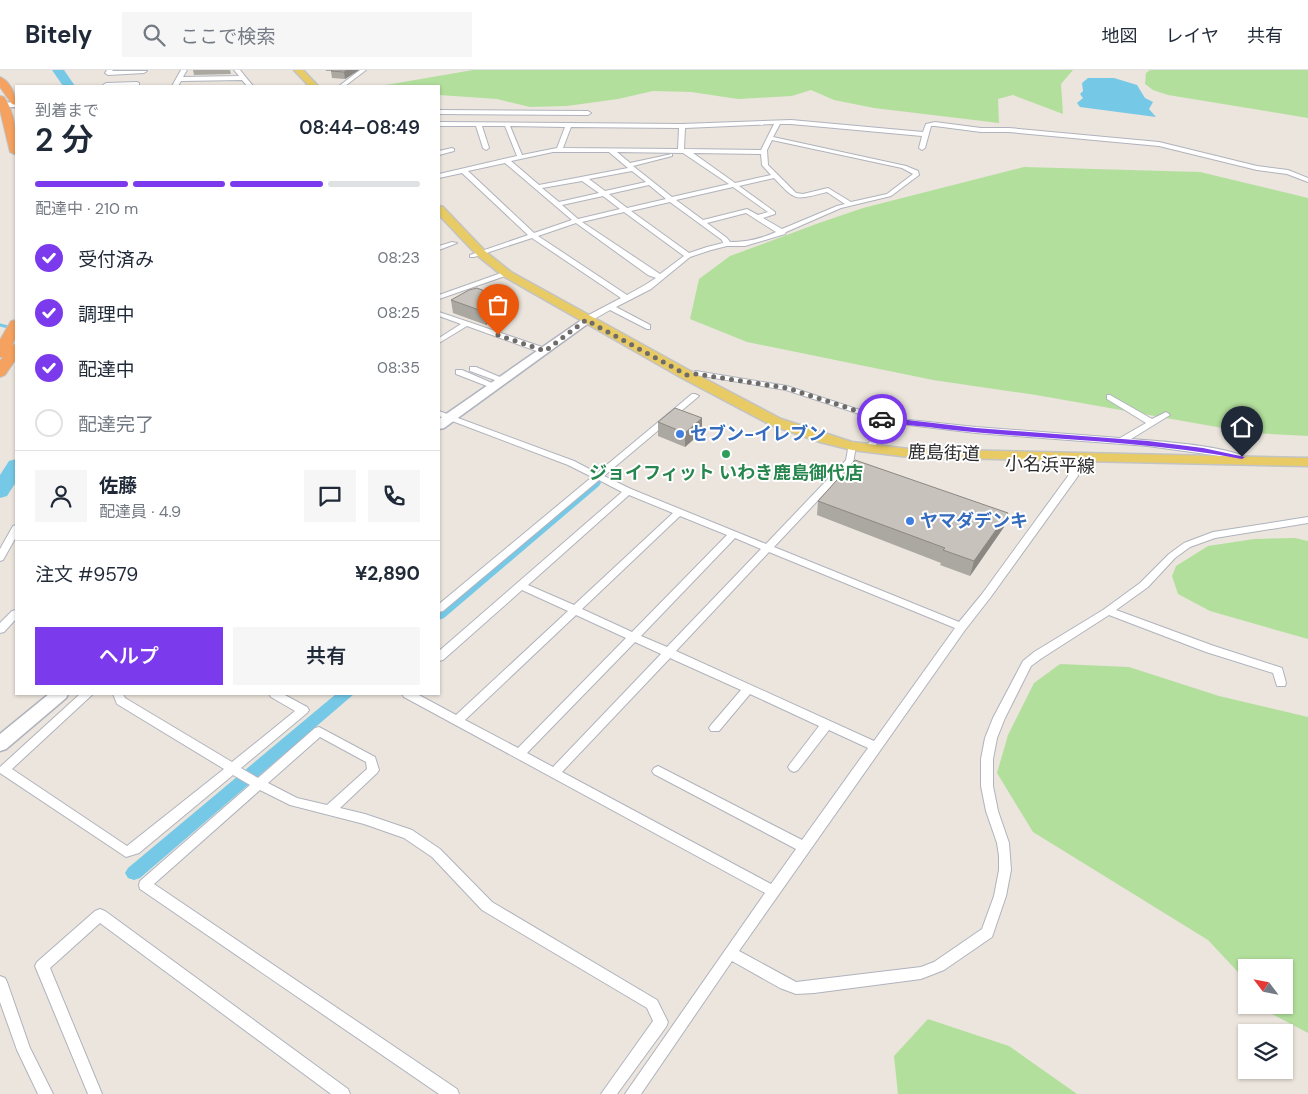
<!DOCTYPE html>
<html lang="ja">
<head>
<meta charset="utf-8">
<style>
	body { margin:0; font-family:"DM Sans","Noto Sans JP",sans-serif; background:#f6f6f7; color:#1f2937; height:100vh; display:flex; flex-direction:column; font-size:19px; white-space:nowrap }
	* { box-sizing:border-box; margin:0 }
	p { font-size:16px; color:#747a83 }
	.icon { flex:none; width:28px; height:28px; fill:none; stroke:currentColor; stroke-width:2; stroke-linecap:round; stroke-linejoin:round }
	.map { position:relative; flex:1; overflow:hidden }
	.sheet { position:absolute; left:15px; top:15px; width:425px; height:610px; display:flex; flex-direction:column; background:#fff; border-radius:0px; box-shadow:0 1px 4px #0004 }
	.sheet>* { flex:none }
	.needle { width:32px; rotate:302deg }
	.buttons { position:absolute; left:1238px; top:889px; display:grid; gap:10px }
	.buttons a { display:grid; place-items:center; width:55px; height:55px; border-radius:0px; background:#fff; box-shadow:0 1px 4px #0004; font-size:25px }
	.pin { position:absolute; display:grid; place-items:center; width:42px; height:42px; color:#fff; margin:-51px -21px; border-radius:50% 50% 50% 0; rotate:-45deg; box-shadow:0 0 5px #0007 }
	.pin .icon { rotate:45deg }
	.courier { position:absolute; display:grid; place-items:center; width:50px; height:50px; margin:-25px; border:4px solid #7c3aed; border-radius:50%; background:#fff; color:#222; box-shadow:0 1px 6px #0007 }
	.headline em { font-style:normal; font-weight:600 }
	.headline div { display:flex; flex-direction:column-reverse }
	.headline { display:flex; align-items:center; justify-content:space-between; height:85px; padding:0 20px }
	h1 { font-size:32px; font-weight:600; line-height:38px }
	.bar { display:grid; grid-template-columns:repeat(4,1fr); gap:8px 5px; align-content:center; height:60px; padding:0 20px }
	.bar i { height:6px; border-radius:4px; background:#e0e1e3 }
	.bar .active { background:#7c3aed }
	.bar p { grid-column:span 4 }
	.line { display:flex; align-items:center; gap:12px; padding:0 20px; border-top:1px solid #e0e1e3 }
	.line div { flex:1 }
	.round { display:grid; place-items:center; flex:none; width:52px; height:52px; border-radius:0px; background:#f6f6f7 }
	ol { padding:0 20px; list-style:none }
	li { display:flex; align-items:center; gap:15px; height:55px }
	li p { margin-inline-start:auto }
	li .icon { padding:5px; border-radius:50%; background:#7c3aed; color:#fff; stroke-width:4 }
	li:last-child { color:#747a83 }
	li i { width:28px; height:28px; border:2px solid #e0e1e3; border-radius:50% }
	.primary-button { display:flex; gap:10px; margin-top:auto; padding:10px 20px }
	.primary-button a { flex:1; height:58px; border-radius:0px; background:#7c3aed; color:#fff; font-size:20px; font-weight:600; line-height:58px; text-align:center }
	.primary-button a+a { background:#f6f6f7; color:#1f2937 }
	header { display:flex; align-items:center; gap:30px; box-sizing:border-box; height:70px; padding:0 25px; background:#fff; border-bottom:1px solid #e0e1e3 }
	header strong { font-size:24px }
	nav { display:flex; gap:28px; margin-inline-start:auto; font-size:18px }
	.search { width:350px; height:45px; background:#f6f6f7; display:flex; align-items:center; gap:12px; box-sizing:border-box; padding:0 18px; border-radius:0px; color:#747a83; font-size:19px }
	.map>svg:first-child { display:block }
	.green { fill:#b3df9d }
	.water { fill:#76c8e7 }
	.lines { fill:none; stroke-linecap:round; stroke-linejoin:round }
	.stream { stroke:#76c8e7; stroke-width:3 }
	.canal { fill:#76c8e7; fill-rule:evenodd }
	.river { fill:#76c8e7; fill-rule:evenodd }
	.street-casing { stroke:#b0b3bd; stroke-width:2 }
	.secondary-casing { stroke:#b0b3bd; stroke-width:3 }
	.primary-casing { stroke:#c3c3c3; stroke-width:3 }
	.highway-casing { stroke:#c3c3c3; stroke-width:2 }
	.street { fill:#fff; fill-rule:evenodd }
	.secondary { fill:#fff; fill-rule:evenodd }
	.primary { fill:#e8cb65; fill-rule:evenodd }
	.highway { fill:#f5a15f; fill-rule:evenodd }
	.wall { fill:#aba8a2 }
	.shaded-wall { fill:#8b8884 }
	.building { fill:#c7c3bc; stroke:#8b8884 }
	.route { fill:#7c3aed }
	.done { stroke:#6e6b69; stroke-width:5; stroke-dasharray:0 9 }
	.shop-dot { fill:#3f7fe0; stroke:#fff; stroke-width:2 }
	.leisure-dot { fill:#2e9e5b; stroke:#fff; stroke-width:2 }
	.labels { text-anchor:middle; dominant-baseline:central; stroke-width:4; stroke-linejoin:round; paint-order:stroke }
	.shop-label { font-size:18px; font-weight:bold; fill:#366cbe; stroke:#fff; text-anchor:start }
	.street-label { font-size:18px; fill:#2a2a2a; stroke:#fff }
	.leisure-label { font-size:18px; font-weight:bold; fill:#27864d; stroke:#fff }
</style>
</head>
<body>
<header>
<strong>Bitely</strong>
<div class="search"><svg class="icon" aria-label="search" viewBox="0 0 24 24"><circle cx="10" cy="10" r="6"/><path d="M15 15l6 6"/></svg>ここで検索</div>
<nav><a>地図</a><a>レイヤ</a><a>共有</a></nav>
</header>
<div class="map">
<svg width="1308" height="1024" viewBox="0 0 1308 1024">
	<rect width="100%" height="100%" fill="#ebe5dd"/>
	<g class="green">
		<polygon points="473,0 1073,0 1061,14 1063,44 1013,25 998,29 999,53 874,38 834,30 811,20 792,26 738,29 691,22 653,21 618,29 567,36 530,37 497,29 439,25 439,16 380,16"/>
		<polygon points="1150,0 1308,0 1308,48 1168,25 1153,20 1145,14 1146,3"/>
		<polygon points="1024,97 1200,102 1308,128 1308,366 1251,363 1036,325 933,310 747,272 690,249 699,209 730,186 819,153 863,138"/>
		<polygon points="1295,468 1308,471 1308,569 1210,541 1178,524 1172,506 1176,496 1208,476 1254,469"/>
		<polygon points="1060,594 1129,597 1219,626 1308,647 1308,963 1255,935 1284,935 1284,898 1246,898 1246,916 1237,901 1208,870 1033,762 997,703 1008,665 1034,613"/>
		<polygon points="928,949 1009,976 1077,1024 898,1024 894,986"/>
	</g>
	<polygon class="water" points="1088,8 1114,8 1137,15 1145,28 1153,32 1149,39 1156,47 1080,37 1077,33 1083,28 1080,24 1083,21 1082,13"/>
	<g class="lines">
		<polyline class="stream" points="0,255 16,259"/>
		<g class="canal">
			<polygon points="595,409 599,410 601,413 599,416 444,548 439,550 439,538 591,410"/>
			<polygon points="336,624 354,624 140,808 134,810 128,808 125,803 128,798"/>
		</g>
		<g class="river">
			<polygon points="52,0 64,0 75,16 63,16"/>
			<polygon points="16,389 16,412 7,426 0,428 0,405 9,391"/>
		</g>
		<defs>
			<g id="street">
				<polygon points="107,0 113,0 112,1 147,1 144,3 108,5 105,3"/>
				<polygon points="181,0 187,0 183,7 239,6 234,0 240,0 253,16 247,16 242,10 181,11 178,16 172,16"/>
				<polygon points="360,0 366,0 345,16 339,16"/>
				<polygon points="137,12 139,13 139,15 103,15 106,13"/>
				<polygon points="439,40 588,41 591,43 588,45 439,44"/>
				<path d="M791,50L923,62L926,54L935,52L981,58H1009L1159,72L1257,96L1288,100L1308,108V112L1287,104L1257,100L1159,76L1009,62H981L935,56H931L925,78L922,80L919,78L922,66L791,54H780L773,67L906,96L918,101L919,105L891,126L841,138L786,162L785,164L745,176H727L711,180L690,187L651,219L616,237L650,255V259H647L610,240L589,252H583V248L621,228L532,168L474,187H470V185L528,165L462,103L439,108V104L517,86L505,56H482L489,78L486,80L483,78L476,56H439V52L682,54ZM774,54L761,80L684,79L685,58ZM510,56L565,57L557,78L522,85ZM571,57L679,58L678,79L563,78ZM772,70L902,98L913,104L887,124L851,132L828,118L803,124L796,123L768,95L767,80ZM553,82H609L628,98L539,115L511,91ZM617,82L683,83L729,114L672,127L633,96L672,86V84L630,93ZM693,83L761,84L762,95L771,105L735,113ZM505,93L572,150L534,163L468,101ZM632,101L646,112L605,121L589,109ZM774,108C797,132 794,130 827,122L845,134L837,136L782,159L763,148L775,144V142L739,116ZM582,111L599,123L559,132L542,118ZM649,115L666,129L627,138L609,124ZM733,117L768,142L758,145L747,139L703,150L676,130ZM603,126L620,139L578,149L562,135ZM670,132L722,170L723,173L707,177L689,183L631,141ZM624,142L684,186L660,204L582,152ZM746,143L776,162C760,169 747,172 730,172L727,168L707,153ZM576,153L648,205L656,208L645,215L627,225L538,166Z"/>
				<polygon points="452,78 454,79 454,81 439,85 439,81"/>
				<polygon points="452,172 457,173 439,180 439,176"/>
				<polygon points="504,202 511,204 439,229 439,225"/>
				<polygon points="439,242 548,279 549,281 545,283 542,283 467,256 439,273 439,268 461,254 439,246"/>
				<polygon points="470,297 476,297 507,310 503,312 500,312 470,301"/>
				<polygon points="456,300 462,300 499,316 495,318 492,318 456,304"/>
				<path d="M696,301L787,316L881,347L976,357L1120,368L1146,353L1107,329V325H1110L1152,349L1166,342L1170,345L1131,369C1155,371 1236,376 1251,391L1247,394L1235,388L1148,376L976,363L892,353L872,380L869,381L865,378L884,352L786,320L696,305L687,307L683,305Z"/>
				<path d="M692,324H695L699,326L604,406L631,419L766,474L846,390L849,374H855L856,376L853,393L774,477L959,552L982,524L1068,406V388L1069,386L1072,385L1076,388L1078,406L990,528L965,560L739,881L796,912L921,897L934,892L982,859L994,826L999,800V786L997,773L986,741L981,716V689L985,668L993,648L1023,591L1034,582L1103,540L1140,513L1169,484L1184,473L1213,462L1308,447V453L1215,468L1190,477L1175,488L1148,517L1116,540L1214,576L1282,598L1286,613L1285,616H1277L1273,603L1206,582L1109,545L1042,588L1031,596L1005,648L997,668L993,689V716L998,741L1009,773L1011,800L1006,826L992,867L944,900L921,909L814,923L796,924L780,918L732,891L641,1024H625L765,823L404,627L402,624H417L456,645L568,541L522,520L443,590L439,591V581L622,422L599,410L443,541L439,542V534L592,407L568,395L439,346V341L574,391L597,403ZM629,425L673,443L574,535L528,515ZM680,446L727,465L632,562L582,539ZM735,468L761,479L667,577L641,566ZM769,482L955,558L874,671L676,581ZM576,545L626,568L518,678L465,650ZM635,572L661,584L553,697L527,683ZM670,588L741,620L711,655L709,658L711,661H719L750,624L819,656L790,694L788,697L790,700L794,702L798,700L829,660L868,678L802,770L662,698L658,696L654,698L652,701L654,704L796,779L771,814L562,702Z"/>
				<polygon points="16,455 16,467 3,490 0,491 0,479 13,456"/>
				<polygon points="16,540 16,549 4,562 0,563 0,553 12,541"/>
				<path d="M80,624H93L12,699L127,776L224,699L117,634L113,624H123L125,628L232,692L295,641L271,627L269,624H283L307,637L309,640L307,643L241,698L258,708L315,658L319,657L375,687L379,700L377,703L340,738L365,744L412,760L440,779L492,832L657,930L668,952L666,957L617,1024H601L653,951L647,938L482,840L432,787L404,768L364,754L290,735L260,720L154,814L457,1019L459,1024H439L140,819L139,815L140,811L250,715L233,705L139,783L126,787L0,703V697ZM320,667L366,692L367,699L327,735L297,728L268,713Z"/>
				<polygon points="100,839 105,841 348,1019 350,1024 331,1024 100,853 50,898 102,1024 88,1024 35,896 37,892 95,841"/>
				<polygon points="0,906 5,908 7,912 30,978 53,1024 38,1024 17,980 0,932"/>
			</g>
			<g id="secondary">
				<polygon points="4,32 16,33 16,37 1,37 1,33"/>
				<polygon points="586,247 590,248 592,250 590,252 444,358 439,359 439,349"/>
				<polygon points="49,624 68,624 66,628 6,679 0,681 0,664"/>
			</g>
			<g id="primary">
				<polygon points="294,0 303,0 318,16 309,16"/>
				<polygon points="439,136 443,137 486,182 511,202 692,302 781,349 852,372 909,379 1308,388 1308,396 909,387 852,380 820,372 771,355 682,308 503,206 478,186 439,145"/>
			</g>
			<g id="highway">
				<path d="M0,7C10,11 16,25 16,35L12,34L0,17Z"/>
				<path d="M0,26L4,27C16,44 16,65 16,85L10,82L0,40Z"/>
				<polygon points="16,250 16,267 12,275 16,274 16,289 5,305 0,307 0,291 3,287 0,287 0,270 11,251"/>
			</g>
		</defs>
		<use href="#street" class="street-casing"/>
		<use href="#secondary" class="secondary-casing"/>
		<use href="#primary" class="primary-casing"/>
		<use href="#highway" class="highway-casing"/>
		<use href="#street" class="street"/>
		<use href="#secondary" class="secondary"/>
		<use href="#primary" class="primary"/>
		<use href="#highway" class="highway"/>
	</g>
	<g class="wall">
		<polygon points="193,0 230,0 231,4 194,5"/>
		<polygon points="326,0 359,0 345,9 332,8 331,1 326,1"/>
		<polygon points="451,230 506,242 486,255 453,243"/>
		<polygon points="658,352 702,362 685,377 658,366"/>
		<polygon points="818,431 1004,457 970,506 940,495 941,493 817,445"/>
	</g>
	<g class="shaded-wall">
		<polygon points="347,0 359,0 345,9 344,2"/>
		<polygon points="505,229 506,242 486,255 485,242"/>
		<polygon points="702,348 702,362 685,377 685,363"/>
		<polygon points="1008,443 1004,457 970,506 974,491"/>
	</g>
	<g class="building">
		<polygon points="332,0 347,0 344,2 331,1"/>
		<polygon points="477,218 505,229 485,242 451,230 469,220"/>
		<polygon points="675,338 702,348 685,363 658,352"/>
		<polygon points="855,390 1008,443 974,491 943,480 945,478 818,431"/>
	</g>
	<path class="route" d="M882,347L976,358L1148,371L1203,378L1245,387L1242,389C1143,370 1043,370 944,359C923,356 901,355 880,351L879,349Z"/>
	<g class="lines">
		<polyline class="done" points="498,265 545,281 586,250 687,305 696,304 787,318 882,349"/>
	</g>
	<g class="shop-dot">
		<circle cx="680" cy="364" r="5"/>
		<circle cx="910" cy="451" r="5"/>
	</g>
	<circle class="leisure-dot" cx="726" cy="384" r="5"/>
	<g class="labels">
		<g class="shop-label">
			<text x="690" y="364">セブン-イレブン</text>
			<text x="920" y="451">ヤマダデンキ</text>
		</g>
		<g class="street-label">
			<text transform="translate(944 383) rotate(2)">鹿島街道</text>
			<text transform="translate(1050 395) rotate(2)">小名浜平線</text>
		</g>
		<g class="leisure-label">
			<text x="726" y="403">ジョイフィット いわき鹿島御代店</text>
		</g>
	</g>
</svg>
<div class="buttons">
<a><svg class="needle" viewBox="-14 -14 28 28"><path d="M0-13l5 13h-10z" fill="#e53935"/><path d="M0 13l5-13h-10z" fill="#747a83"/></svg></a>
<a><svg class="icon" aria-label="layers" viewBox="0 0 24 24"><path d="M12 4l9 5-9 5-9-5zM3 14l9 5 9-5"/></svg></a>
</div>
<div class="pin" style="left:498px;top:265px;background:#ea580c"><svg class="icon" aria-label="bag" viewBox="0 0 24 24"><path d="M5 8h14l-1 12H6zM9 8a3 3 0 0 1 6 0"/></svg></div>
<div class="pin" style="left:1242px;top:387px;background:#1f2937"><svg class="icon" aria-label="home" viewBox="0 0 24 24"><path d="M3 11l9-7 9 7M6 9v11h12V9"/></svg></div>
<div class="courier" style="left:882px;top:349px"><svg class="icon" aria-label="car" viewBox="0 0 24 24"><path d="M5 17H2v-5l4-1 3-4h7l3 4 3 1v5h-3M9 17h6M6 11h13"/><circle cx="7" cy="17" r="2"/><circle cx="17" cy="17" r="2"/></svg></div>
<section class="sheet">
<div class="headline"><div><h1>2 分</h1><p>到着まで</p></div><em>08:44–08:49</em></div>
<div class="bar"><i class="active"></i><i class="active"></i><i class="active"></i><i></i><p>配達中 · 210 m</p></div>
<ol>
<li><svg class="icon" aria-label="check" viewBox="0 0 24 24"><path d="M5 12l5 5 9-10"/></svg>受付済み<p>08:23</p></li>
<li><svg class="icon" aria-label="check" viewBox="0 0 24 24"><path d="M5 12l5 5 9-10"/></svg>調理中<p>08:25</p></li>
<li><svg class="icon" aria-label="check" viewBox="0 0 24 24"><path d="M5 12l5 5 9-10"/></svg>配達中<p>08:35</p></li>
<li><i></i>配達完了</li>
</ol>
<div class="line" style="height:90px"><a class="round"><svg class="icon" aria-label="person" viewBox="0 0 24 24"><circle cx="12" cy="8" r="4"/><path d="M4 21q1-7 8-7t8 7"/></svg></a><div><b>佐藤</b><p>配達員 · 4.9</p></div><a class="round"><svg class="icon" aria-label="chat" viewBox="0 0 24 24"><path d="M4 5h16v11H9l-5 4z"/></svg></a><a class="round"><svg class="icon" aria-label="phone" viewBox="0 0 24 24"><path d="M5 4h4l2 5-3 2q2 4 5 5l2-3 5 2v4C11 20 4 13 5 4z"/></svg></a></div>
<div class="line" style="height:65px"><div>注文 #9579</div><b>¥2,890</b></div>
<div class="primary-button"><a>ヘルプ</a><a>共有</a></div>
</section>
</div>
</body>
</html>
